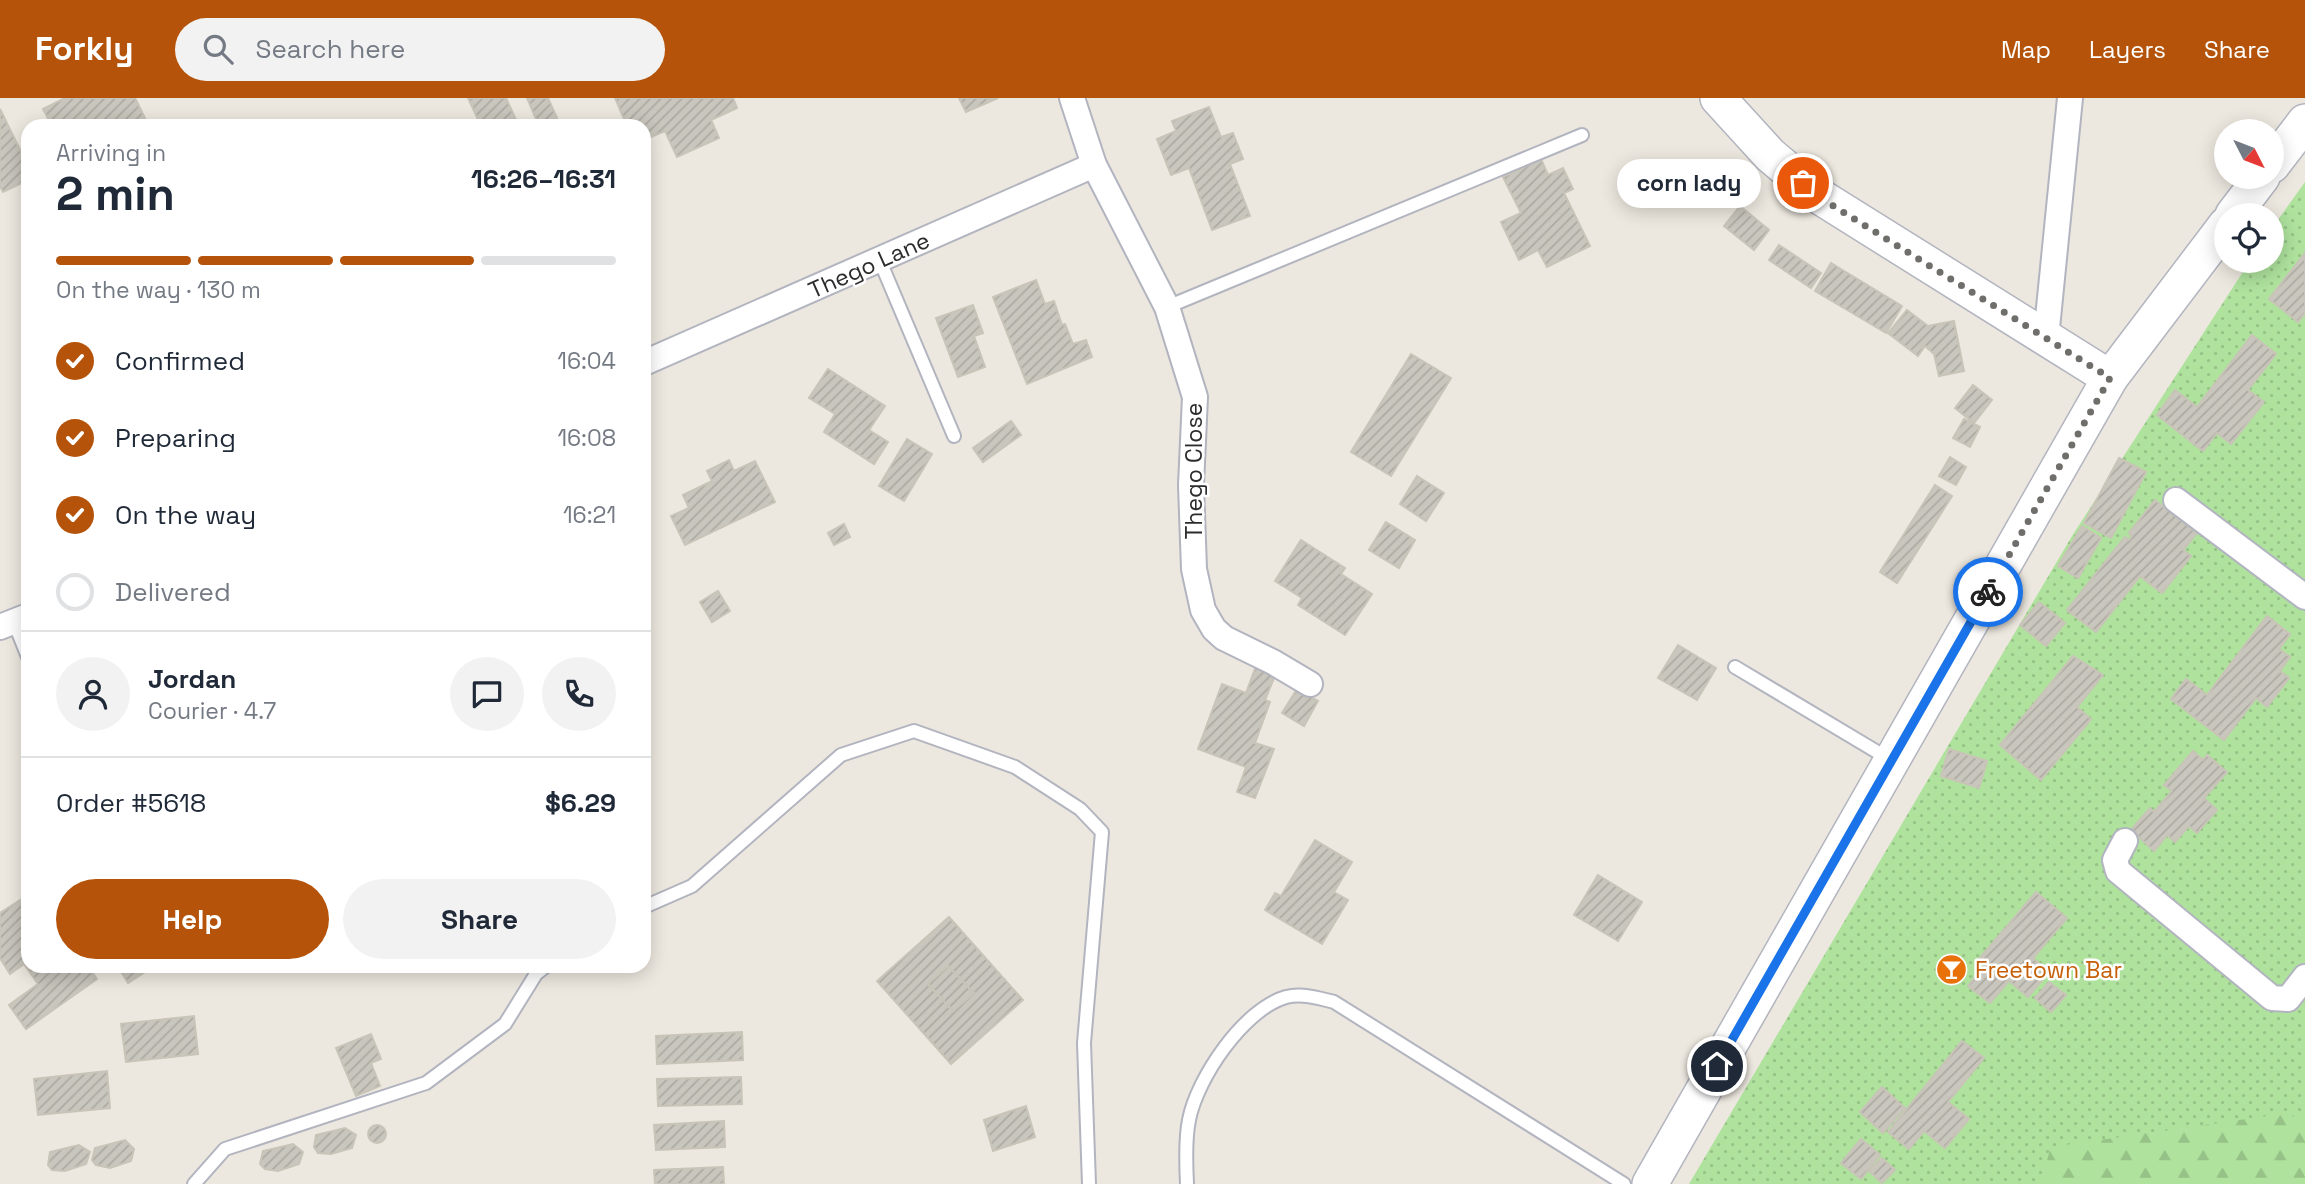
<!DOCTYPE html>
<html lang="en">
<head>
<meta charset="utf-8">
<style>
	body { margin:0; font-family:"Space Grotesk",sans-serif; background:#f2f2f3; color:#1f2937; height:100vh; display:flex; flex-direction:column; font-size:26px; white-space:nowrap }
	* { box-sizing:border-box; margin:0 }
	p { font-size:23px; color:#747a83 }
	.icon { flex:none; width:38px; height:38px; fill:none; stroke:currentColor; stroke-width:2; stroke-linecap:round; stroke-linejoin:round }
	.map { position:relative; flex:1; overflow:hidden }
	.side { position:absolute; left:21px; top:21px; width:630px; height:854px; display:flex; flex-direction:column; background:#fff; border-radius:21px; box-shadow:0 4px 18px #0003 }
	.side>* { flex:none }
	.needle { width:46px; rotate:132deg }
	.tools { position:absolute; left:2214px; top:21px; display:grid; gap:14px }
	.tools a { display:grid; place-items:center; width:70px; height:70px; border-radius:50%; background:#fff; box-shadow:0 4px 18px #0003; font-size:35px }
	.pin { position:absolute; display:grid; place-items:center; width:60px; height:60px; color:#fff; margin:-30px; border:4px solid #fff; border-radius:50%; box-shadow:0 2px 7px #0007 }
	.courier { position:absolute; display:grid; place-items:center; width:70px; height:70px; margin:-35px; border:5px solid #1a73e8; border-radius:50%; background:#fff; color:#222; box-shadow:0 2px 9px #0007 }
	.bubble { position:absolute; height:49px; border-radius:24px; background:#fff; box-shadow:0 4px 18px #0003; font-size:23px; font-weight:600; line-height:49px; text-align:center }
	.headline em { font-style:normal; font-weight:600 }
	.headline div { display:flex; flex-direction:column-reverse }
	.headline { display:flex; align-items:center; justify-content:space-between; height:119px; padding:0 35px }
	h1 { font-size:46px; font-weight:600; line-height:52px }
	.bar { display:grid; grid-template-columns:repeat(4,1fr); gap:10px 7px; align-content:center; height:84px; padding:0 35px }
	.bar i { height:9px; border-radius:5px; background:#e0e1e3 }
	.bar .active { background:#b45309 }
	.bar p { grid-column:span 4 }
	.line { display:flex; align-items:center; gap:18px; padding:0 35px; border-top:2px solid #e0e1e3 }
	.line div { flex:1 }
	.round { display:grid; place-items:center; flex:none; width:74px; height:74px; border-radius:37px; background:#f2f2f3 }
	ol { padding:0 35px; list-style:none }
	li { display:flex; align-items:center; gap:21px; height:77px }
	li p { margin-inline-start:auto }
	li .icon { padding:7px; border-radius:50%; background:#b45309; color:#fff; stroke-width:4 }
	li:last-child { color:#747a83 }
	li i { width:38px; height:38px; border:4px solid #e0e1e3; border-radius:50% }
	.button { display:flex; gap:14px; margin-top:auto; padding:14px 35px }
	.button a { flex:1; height:80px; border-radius:42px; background:#b45309; color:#fff; font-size:28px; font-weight:600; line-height:80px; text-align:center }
	.button a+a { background:#f2f2f3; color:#1f2937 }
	header { display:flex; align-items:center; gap:42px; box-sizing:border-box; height:98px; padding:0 35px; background:#b45309; color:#fff }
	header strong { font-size:33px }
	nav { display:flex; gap:38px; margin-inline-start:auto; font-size:24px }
	.search { width:490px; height:63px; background:#f2f2f3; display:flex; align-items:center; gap:18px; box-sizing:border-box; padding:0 24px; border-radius:38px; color:#747a83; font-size:26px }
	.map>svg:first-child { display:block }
	.grass { fill:url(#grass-dots) }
	.forest { fill:url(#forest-firs) }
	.building { fill:url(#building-hatch); stroke:#c9c4b8; stroke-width:2; fill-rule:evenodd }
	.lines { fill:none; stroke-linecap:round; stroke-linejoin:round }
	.lane-casing { stroke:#b2b4bf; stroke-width:16 }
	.street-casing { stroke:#b2b4bf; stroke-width:28 }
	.secondary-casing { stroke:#b2b4bf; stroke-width:38 }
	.lane { stroke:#fff; stroke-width:12 }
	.street { stroke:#fff; stroke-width:24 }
	.secondary { stroke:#fff; stroke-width:35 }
	.done { stroke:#706e6b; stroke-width:7; stroke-dasharray:0 12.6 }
	.route { stroke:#1a73e8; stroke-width:9 }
	.labels { text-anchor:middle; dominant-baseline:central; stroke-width:5; stroke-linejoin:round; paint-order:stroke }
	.street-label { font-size:23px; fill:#2c2c2c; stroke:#fff }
	.food-label { font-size:23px; fill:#c56008; stroke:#fff; text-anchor:start }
</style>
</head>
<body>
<header>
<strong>Forkly</strong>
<div class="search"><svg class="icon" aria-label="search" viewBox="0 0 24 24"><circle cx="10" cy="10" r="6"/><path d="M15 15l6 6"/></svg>Search here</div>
<nav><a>Map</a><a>Layers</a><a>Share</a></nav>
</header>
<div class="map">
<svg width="2305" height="1086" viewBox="0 0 2305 1086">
	<defs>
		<pattern id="grass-dots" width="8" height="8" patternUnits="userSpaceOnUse" patternTransform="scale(1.75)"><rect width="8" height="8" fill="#aee29d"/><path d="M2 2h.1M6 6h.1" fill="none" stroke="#96c287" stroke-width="1.8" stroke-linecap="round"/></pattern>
		<pattern id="forest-firs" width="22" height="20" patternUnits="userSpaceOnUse" patternTransform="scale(1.75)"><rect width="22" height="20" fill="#aee29d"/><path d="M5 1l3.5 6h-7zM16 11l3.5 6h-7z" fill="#96c287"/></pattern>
		<pattern id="building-hatch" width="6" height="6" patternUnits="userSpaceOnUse" patternTransform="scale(1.75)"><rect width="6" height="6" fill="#c9c6bd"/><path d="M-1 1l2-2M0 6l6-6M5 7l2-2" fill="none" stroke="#adaaa3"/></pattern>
	</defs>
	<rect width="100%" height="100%" fill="#ede8df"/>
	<polygon class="grass" points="2305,84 2305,1086 1689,1086 2072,438 2250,163 2272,163 2272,130"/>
	<polygon class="forest" points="2288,1015 2305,1026 2305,1086 2040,1086 2051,1049"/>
	<g class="building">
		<polygon points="65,0 135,0 146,22 134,28 52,28 43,11"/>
		<polygon points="468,0 506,0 519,28 481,28"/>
		<polygon points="527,0 548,0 557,20 539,28"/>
		<polygon points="615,0 733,0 737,10 711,22 719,40 677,59 665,33 644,42 644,28 627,28"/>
		<polygon points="959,0 998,0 966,14"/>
		<polygon points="1209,9 1221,39 1233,35 1243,61 1230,66 1250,118 1212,132 1189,70 1171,77 1157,41 1176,33 1172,23"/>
		<polygon points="0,11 28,68 28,82 3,94 0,88"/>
		<polygon points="1541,61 1548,77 1563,70 1573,91 1564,95 1590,148 1547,169 1538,152 1519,162 1501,124 1521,115 1503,79"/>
		<polygon points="1740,108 1769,132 1754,152 1724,128"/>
		<polygon points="1779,147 1821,175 1811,190 1769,162"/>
		<polygon points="2305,155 2305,215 2298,224 2269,201"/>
		<polygon points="1831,165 1902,208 1886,235 1815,193"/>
		<polygon points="1036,182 1045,206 1054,203 1062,227 1065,226 1073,246 1086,242 1092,259 1027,286 993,199"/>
		<polygon points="973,207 983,235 974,238 985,269 958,279 936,220"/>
		<polygon points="1907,212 1928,228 1954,223 1964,273 1939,278 1934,256 1925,248 1918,258 1888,235"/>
		<polygon points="2252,237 2276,256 2248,292 2264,304 2231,346 2217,335 2203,353 2157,317 2175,292 2197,309"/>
		<polygon points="1411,256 1451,280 1391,378 1351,354"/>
		<polygon points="828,271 885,308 869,332 888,344 874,366 824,334 835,316 809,300"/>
		<polygon points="1973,287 1992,302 1974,325 1955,310"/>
		<polygon points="1964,321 1980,329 1970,349 1953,340"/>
		<polygon points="1011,323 1021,337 983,364 973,350"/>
		<polygon points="907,341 932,356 904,403 879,388"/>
		<polygon points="1950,359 1966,369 1956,387 1939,378"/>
		<polygon points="2119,360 2146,374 2111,440 2084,425"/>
		<polygon points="729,362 734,373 755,363 775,404 685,447 671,418 689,410 683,397 712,383 707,373"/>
		<polygon points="1417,378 1444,395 1426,423 1400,406"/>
		<polygon points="1935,387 1952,398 1897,485 1880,474"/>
		<polygon points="2155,402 2197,435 2183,452 2191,458 2162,495 2140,478 2096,534 2067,512 2125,439 2129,442 2132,438 2129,435"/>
		<polygon points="1386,424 1415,442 1399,470 1369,452"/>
		<polygon points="844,426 850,439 834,447 828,435"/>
		<polygon points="2082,428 2101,440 2078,480 2058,468"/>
		<polygon points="1301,442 1345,470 1341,476 1372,496 1345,537 1298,507 1302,500 1275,483"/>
		<polygon points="718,493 730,513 712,524 700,504"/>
		<polygon points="2039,504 2065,525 2046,548 2020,527"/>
		<polygon points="2267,518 2290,536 2279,551 2290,559 2280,573 2289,580 2267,609 2256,600 2224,642 2171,601 2186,581 2207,597"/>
		<polygon points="1678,547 1716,570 1697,602 1658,580"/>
		<polygon points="2073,558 2103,577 2077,609 2091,621 2041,682 2000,647"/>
		<polygon points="1256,568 1276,575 1265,602 1270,604 1255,645 1274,651 1255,700 1237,694 1246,669 1198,651 1222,586 1246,595"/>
		<polygon points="1297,591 1318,603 1304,628 1282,615"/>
		<polygon points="1949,651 1987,663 1979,690 1941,678"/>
		<polygon points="2193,653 2203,662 2207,657 2227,674 2204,700 2217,712 2197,735 2189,728 2175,744 2167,737 2154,753 2131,732 2150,710 2154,714 2172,693 2164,687"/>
		<polygon points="1315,742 1352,764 1334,794 1348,802 1322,846 1265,812 1275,795 1281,798"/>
		<polygon points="1598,777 1642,804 1618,843 1574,817"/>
		<polygon points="2036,794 2067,820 2033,860 2049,874 2028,899 2009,883 1990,905 1968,888 1985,867 1979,861"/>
		<polygon points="28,797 28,868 88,868 97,881 26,931 9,907 38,886 24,866 10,876 0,860 0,815"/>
		<path d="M949,819L1023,902L951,966L877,883ZM948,868L974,895L953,913L928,886Z"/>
		<polygon points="118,868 154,868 128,885"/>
		<polygon points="948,868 974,895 953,913 928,886"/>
		<polygon points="2049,884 2066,897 2051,914 2035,900"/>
		<polygon points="194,918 198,956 126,964 121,926"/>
		<polygon points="742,934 743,962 657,966 656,938"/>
		<polygon points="371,936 381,961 371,965 380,988 356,998 336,950"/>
		<polygon points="1962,943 1984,960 1948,1004 1969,1021 1945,1050 1924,1033 1909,1051 1888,1034"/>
		<polygon points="107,973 110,1010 38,1017 34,981"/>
		<polygon points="741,979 742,1006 658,1008 657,981"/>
		<polygon points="1882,989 1905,1010 1883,1035 1860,1014"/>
		<polygon points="1026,1008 1035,1039 993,1053 984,1022"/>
		<polygon points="724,1023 725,1049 656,1052 654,1027"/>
		<circle cx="377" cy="1036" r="9"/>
		<polygon points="345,1030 356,1037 352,1050 331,1056 318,1055 314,1049 316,1037"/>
		<polygon points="1861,1041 1880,1057 1861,1081 1841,1065"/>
		<polygon points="125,1042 134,1051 131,1063 110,1070 96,1067 92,1062 95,1050"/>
		<polygon points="293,1046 303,1054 299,1066 278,1073 265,1071 260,1066 263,1053"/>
		<polygon points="79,1047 90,1054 86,1066 65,1073 52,1072 48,1067 50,1054"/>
		<polygon points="1882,1060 1895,1072 1882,1085 1869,1073"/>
		<polygon points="723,1069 724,1086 655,1086 654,1072"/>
	</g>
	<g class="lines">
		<defs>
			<g id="lane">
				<polyline points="880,163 954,338"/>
				<polyline points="1167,209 1582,37"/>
				<polyline points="14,524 28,559"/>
				<polyline points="1735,569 1889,661"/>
				<polyline points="644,809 692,788 841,657 914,633 1015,669 1080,711 1102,734 1084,945 1089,1086"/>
				<polyline points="194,1086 225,1051 426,985 505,926 536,876 546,868"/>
				<path d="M1187,1086C1186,1066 1185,1041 1189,1022C1197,980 1244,911 1286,899C1302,895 1319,900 1334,904L1624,1086"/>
			</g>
			<g id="street">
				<polyline points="1072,0 1094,67 1167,209 1195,299 1191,387 1194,471 1203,512 1214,531 1224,540 1273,564 1310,586"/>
				<polyline points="2046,240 2070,0"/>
				<polyline points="644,265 1094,67"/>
				<polyline points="2176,402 2305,499"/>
				<polyline points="0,529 28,518"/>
				<polyline points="2125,743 2115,762 2118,773 2272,900 2288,901 2305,879"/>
			</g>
			<g id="secondary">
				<polyline points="1718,0 1770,57 1819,98 2110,280"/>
				<polyline points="2272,67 2305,24"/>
				<polyline points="2233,117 2262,79"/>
				<polyline points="1650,1086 2110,280 2226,127"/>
			</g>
		</defs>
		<use href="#lane" class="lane-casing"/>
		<use href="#street" class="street-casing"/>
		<use href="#secondary" class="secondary-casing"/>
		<use href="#lane" class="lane"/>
		<use href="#street" class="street"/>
		<use href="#secondary" class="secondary"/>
	</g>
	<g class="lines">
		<polyline class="done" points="1803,85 1819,99 2110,280 1988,494"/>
		<polyline class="route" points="1717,968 1988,494"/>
	</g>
	<defs>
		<symbol id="bar-disc" viewBox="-11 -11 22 22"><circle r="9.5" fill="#e8710a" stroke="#fff"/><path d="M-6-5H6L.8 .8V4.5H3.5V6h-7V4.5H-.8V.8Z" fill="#fff"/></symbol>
	</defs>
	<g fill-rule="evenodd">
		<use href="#bar-disc" x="1934" y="854" width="35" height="35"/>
	</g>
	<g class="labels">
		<g class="street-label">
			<text transform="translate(869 167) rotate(-24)">Thego Lane</text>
			<text transform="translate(1194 373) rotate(-90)">Thego Close</text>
		</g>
		<g class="food-label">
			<text x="1975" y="872">Freetown Bar</text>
		</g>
	</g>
</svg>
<div class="tools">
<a><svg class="needle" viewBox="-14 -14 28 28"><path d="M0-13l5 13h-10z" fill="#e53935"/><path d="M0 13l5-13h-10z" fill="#747a83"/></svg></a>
<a><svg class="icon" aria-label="locate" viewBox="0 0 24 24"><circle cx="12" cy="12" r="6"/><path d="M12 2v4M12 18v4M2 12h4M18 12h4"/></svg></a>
</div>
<div class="pin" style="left:1803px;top:85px;background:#ea580c"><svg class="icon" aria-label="bag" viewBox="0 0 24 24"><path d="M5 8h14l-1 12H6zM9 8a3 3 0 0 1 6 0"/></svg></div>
<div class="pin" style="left:1717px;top:968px;background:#1f2937"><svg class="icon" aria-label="home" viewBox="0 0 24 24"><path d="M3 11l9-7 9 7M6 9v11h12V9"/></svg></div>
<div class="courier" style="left:1988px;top:494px"><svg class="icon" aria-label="bike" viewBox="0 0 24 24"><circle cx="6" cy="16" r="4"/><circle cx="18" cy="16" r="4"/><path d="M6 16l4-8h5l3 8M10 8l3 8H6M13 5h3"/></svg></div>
<div class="bubble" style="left:1617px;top:61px;width:144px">corn lady</div>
<section class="side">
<div class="headline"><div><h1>2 min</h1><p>Arriving in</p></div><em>16:26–16:31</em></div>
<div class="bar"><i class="active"></i><i class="active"></i><i class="active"></i><i></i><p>On the way · 130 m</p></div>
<ol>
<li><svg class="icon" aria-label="check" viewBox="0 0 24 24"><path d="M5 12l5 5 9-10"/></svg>Confirmed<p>16:04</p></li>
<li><svg class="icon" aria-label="check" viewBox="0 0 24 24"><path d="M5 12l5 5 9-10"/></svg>Preparing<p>16:08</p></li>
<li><svg class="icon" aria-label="check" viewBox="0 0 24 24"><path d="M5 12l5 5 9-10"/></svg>On the way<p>16:21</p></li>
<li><i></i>Delivered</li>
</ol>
<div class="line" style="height:126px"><a class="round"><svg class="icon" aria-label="person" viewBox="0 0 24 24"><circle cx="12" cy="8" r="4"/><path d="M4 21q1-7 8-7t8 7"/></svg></a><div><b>Jordan</b><p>Courier · 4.7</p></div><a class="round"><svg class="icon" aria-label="chat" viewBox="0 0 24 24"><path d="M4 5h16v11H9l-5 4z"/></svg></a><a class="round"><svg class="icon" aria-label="phone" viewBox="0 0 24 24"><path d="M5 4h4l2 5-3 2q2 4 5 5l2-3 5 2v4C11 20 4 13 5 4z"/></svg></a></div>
<div class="line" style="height:91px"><div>Order #5618</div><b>$6.29</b></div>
<div class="button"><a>Help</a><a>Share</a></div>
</section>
</div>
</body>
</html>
